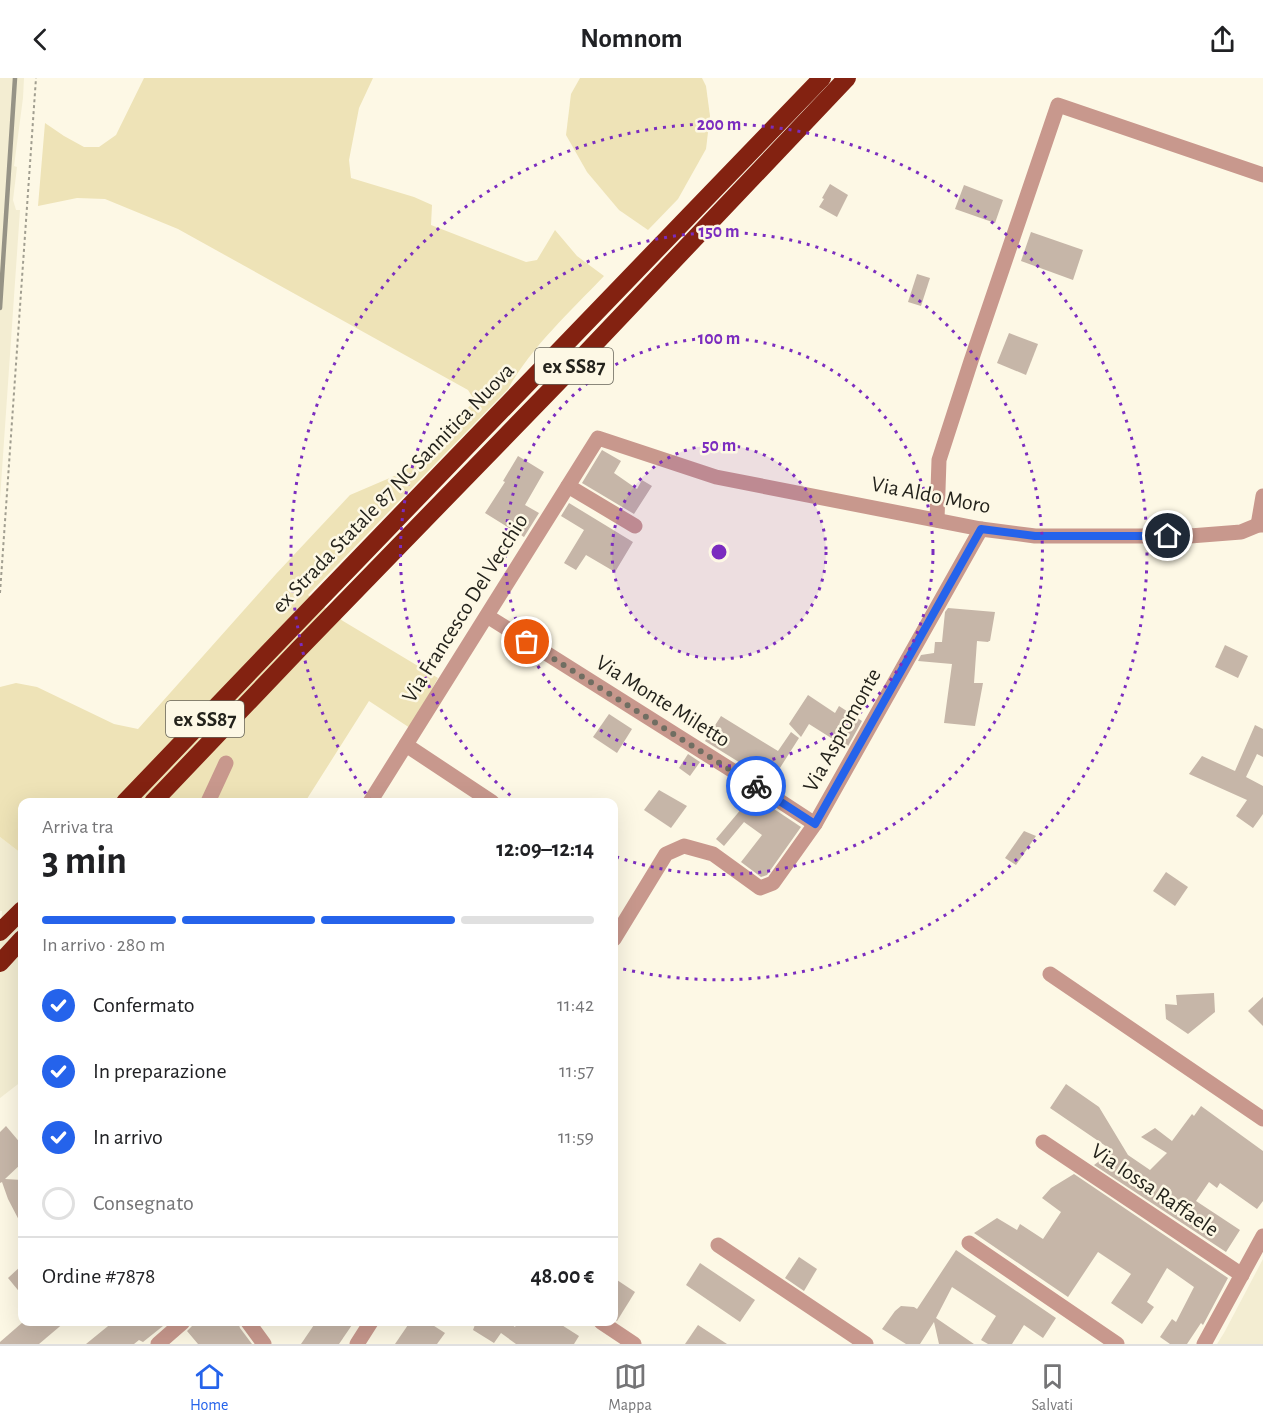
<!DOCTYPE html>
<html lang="it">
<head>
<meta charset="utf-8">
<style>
	body { margin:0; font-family:"Alegreya Sans",sans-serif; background:#f6f6f6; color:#202124; height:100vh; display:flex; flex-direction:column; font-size:22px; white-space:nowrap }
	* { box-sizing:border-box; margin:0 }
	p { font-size:20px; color:#757577 }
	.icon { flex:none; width:33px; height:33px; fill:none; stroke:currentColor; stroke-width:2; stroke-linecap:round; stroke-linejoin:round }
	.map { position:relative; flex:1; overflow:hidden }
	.sheet { position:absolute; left:18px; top:720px; width:600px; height:528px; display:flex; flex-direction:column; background:#fff; border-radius:12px; box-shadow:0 6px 24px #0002 }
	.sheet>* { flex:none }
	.pin { position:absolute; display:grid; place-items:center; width:51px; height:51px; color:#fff; margin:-26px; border:3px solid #fff; border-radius:50%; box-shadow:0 2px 6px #0007 }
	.courier { position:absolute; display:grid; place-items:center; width:60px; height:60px; margin:-30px; border:4px solid #2563eb; border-radius:50%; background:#fff; color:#222; box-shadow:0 2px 8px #0007 }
	.overview em { font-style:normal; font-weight:600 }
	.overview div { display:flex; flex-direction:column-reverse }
	.overview { display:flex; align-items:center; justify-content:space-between; height:102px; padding:0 24px }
	h1 { font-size:39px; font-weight:600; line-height:45px }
	.bar { display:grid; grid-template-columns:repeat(4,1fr); gap:9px 6px; align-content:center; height:72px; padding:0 24px }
	.bar i { height:8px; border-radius:4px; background:#e0e0e0 }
	.bar .current { background:#2563eb }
	.bar p { grid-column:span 4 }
	.line { display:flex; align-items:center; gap:15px; padding:0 24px; border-top:2px solid #e0e0e0 }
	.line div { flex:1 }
	ol { padding:0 24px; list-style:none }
	li { display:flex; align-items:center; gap:18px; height:66px }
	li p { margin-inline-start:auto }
	li .icon { padding:6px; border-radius:50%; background:#2563eb; color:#fff; stroke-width:4 }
	li:last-child { color:#757577 }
	li i { width:33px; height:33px; border:3px solid #e0e0e0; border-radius:50% }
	header { display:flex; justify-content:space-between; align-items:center; height:78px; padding:0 24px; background:#fff; font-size:27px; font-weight:600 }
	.dock { display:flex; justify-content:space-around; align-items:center; height:84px; border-top:2px solid #e0e0e0; background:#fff; font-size:16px; color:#757577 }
	.dock a { display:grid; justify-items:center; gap:3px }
	.dock .current { color:#2563eb }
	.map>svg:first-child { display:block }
	.built { fill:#f3edd2 }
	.green { fill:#eee3b7 }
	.building { fill:#c6b6a8 }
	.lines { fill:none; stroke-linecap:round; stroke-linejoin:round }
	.path { stroke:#a19e90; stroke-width:2; stroke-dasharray:3 3; stroke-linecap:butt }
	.minor { stroke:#c8988d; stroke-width:15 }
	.highway { stroke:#832211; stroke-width:18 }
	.rail { stroke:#969386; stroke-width:4.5 }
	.done { stroke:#706e62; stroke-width:6; stroke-dasharray:0 10.8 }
	.route { stroke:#2563eb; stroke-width:8 }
	.ring { fill:none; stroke:#7b2cbf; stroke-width:3; stroke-dasharray:3 6 }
	.labels { text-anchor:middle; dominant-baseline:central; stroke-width:5; stroke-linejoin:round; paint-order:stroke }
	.shield { fill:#fdf8e5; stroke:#656358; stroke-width:1.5 }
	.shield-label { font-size:21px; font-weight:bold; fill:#24231c }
	.street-label { font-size:22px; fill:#24231c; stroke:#fdf8e5 }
	.centre { fill:#7b2cbf; stroke:#fdf8e5; stroke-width:3 }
	.ring-label { font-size:18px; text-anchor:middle; font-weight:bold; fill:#7b2cbf; stroke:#fdf8e5; stroke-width:5; stroke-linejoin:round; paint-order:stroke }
</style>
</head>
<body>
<header><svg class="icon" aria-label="back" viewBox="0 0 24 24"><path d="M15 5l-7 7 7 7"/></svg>Nomnom<svg class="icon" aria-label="share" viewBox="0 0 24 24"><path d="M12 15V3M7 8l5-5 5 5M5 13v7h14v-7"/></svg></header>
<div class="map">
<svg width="1263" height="1266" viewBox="0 0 1263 1266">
	<rect width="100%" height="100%" fill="#fdf8e5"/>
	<g class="built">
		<polygon points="0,0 24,0 23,20 14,88 17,89 13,122 16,132 20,132 0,421"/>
		<polygon points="0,759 22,776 22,1003 0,1020 0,861 2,833 0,833"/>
		<polygon points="1263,1181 1263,1266 1217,1266 1224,1255"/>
	</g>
	<g class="green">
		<path d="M144,0H373L359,30L349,82L351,100L414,119L432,127L431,147L526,184L537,182L555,152L577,178L604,198C570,234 532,268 508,311L308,517L343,543L438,600L410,650L369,623L305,724H22V776L0,759V609L16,605L37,609L114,646L138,651L276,496L350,417L399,396L475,323L468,312L178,151L105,121L77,120L38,128L45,45L64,58L84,69H99L116,57Z"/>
		<polygon points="580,0 702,0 706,8 710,38 706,71 678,121 648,152 619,132 587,94 566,57 571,16"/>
	</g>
	<g class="building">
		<polygon points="830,106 848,117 837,139 819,129 824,121 822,120"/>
		<polygon points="964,107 1003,122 995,145 955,131"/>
		<polygon points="1031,154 1083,172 1073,202 1021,183"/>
		<polygon points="917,196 930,200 921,228 908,224"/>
		<polygon points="1009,255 1038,266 1026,297 997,285"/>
		<polygon points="602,372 621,383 614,395 637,411 642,402 652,408 634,436 582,405"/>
		<polygon points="518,378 544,394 525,427 539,435 524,459 485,435 505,404 503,403"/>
		<polygon points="569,425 633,464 615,494 586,477 576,492 564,485 584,452 561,438"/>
		<polygon points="948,530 995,534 990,563 989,563 988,564 977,563 974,605 983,605 975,648 944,645 952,586 918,583 921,577 934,575 935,564 942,564 945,534"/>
		<polygon points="1225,567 1248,578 1238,600 1215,589"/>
		<polygon points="808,617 835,635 839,628 862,643 847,670 809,646 801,659 789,646"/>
		<polygon points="609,636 632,651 617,675 593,659"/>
		<polygon points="721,638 778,673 791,654 799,660 771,704 705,663"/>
		<polygon points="1255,647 1263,651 1263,679 1257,676 1246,699 1263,708 1263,736 1253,750 1236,738 1247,722 1189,696 1202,678 1235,693"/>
		<polygon points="688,676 700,684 690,698 679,690"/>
		<polygon points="659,712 687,728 671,750 644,732"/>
		<polygon points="753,717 801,749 767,797 761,799 741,784 762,757 744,744 724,768 716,761"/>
		<polygon points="1024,753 1036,758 1016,787 1005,780"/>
		<polygon points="1166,794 1188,809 1175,828 1153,813"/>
		<polygon points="1214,915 1215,934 1188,956 1166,941 1165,926 1177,927 1176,917"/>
		<polygon points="1263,919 1263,948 1248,933"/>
		<polygon points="1066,1006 1099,1029 1128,1077 1150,1092 1167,1075 1141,1059 1155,1050 1172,1063 1192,1036 1194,1038 1201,1028 1263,1073 1263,1123 1257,1131 1220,1105 1217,1110 1209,1104 1196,1123 1240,1152 1226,1174 1094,1087 1113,1073 1050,1030"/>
		<polygon points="6,1048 22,1067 22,1085 5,1101 22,1102 22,1148 8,1121 2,1104 0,1105 0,1054"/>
		<polygon points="1074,1096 1228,1200 1203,1247 1201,1245 1187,1266 1170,1266 1160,1259 1172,1241 1176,1244 1194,1209 1167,1190 1147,1224 1154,1229 1142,1246 1111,1225 1131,1196 1098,1174 1068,1219 974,1155 997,1140 1017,1152 1020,1146 1043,1161 1061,1134 1042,1120 1051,1110"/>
		<polygon points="956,1172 1056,1240 1043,1260 1024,1247 1012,1266 988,1266 981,1262 996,1238 952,1209 936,1240 974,1266 939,1266 934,1244 920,1266 906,1266 882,1251 895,1233 901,1228 914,1229 917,1231"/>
		<polygon points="799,1179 817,1191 804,1213 785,1200"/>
		<polygon points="700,1185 755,1222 740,1244 686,1207"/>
		<polygon points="22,1187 22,1217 8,1200"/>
		<polygon points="614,1200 635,1214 617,1243 614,1241"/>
		<polygon points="23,1244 65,1244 39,1266 0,1266 0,1264"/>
		<polygon points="113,1244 168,1244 143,1264 139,1262 134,1266 86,1266"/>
		<polygon points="193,1244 238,1244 240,1250 252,1266 198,1266 187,1253 192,1248"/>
		<polygon points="316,1244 354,1244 339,1266 301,1266"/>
		<polygon points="410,1244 428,1244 445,1255 437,1266 395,1266"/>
		<polygon points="476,1244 508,1244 515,1249 518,1244 557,1244 579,1258 574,1266 516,1266 501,1255 494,1265 473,1252"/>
		<polygon points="698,1247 727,1266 685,1266"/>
	</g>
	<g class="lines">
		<polyline class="path" points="0,515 36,0"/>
		<g class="minor">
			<polyline points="568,408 635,448"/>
			<polyline points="937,442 939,382 971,283 1058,27 1263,97"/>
			<polyline points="1258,447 1263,418"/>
			<polyline points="487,538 749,703 815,746"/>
			<polyline points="406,667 492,724"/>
			<polyline points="208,724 226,685"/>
			<polyline points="370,724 598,360 716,399 981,451 1035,458 1190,458 1241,454 1258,447 1263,447"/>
			<polyline points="614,861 666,776 684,768 713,776 760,810 773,805 815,746 981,451"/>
			<polyline points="1050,896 1263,1041"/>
			<polyline points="1043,1064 1242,1197"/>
			<polyline points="969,1165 1117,1266"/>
			<polyline points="718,1167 866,1266"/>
			<polyline points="248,1244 264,1266"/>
			<polyline points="601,1244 634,1266"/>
			<polyline points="158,1266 183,1244"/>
			<polyline points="357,1266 371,1244"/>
			<polyline points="1204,1266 1263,1158"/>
		</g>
		<g class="highway">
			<polyline points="125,724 285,557 822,0"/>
			<polyline points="153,724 298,572 568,294 847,0"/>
			<polyline points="0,854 22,832"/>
			<polyline points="0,885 22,861"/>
		</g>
		<polyline class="rail" points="0,230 15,0"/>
	</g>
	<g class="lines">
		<polyline class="done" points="527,564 756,708"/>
		<polyline class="route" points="756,708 815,746 981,451 1035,458 1168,458"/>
	</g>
	<circle cx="719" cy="474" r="107" fill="#7b2cbf" fill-opacity=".12"/>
	<g class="ring">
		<circle cx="719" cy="474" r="107"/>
		<circle cx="719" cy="474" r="214"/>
		<path d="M517 723A321 321 0 1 1 614 778"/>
		<path d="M371 723A428 428 0 1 1 615 889"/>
	</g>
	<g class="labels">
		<g class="shield">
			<rect x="535" y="270" width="78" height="36" rx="4.5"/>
			<rect x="166" y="623" width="78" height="36" rx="4.5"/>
		</g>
		<g class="shield-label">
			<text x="574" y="288">ex SS87</text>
			<text x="205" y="641">ex SS87</text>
		</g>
		<g class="street-label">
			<text transform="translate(393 410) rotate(-46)">ex Strada Statale 87 NC Sannitica Nuova</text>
			<text transform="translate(931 417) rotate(11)">Via Aldo Moro</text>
			<text transform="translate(465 530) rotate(-58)">Via Francesco Del Vecchio</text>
			<text transform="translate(663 623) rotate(32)">Via Monte Miletto</text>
			<text transform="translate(842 652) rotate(-61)">Via Aspromonte</text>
			<text transform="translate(1155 1112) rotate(34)">Via Iossa Raffaele</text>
		</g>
	</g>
	<circle cx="719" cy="474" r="9" class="centre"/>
	<g class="ring-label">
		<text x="719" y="52">200 m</text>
		<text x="719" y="159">150 m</text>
		<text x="719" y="266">100 m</text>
		<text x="719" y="373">50 m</text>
	</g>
</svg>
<div class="pin" style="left:527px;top:564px;background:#ea580c"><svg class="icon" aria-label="bag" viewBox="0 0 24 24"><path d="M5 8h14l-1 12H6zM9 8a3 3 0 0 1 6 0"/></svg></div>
<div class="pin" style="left:1168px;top:458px;background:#1f2937"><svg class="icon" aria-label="home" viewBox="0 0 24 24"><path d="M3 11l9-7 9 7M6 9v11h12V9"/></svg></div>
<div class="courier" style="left:756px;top:708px"><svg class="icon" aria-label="bike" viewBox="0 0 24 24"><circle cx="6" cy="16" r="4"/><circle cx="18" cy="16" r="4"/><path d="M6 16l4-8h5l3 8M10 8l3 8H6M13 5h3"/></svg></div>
<section class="sheet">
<div class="overview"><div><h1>3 min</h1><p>Arriva tra</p></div><em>12:09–12:14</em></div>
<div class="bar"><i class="current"></i><i class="current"></i><i class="current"></i><i></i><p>In arrivo · 280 m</p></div>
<ol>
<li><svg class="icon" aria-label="check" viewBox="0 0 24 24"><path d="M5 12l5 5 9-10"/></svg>Confermato<p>11:42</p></li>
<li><svg class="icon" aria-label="check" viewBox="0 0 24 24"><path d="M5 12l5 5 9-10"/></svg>In preparazione<p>11:57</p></li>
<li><svg class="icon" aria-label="check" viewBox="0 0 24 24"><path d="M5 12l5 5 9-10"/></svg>In arrivo<p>11:59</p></li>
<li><i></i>Consegnato</li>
</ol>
<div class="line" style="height:78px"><div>Ordine #7878</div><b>48.00 €</b></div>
</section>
</div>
<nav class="dock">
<a class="current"><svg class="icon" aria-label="home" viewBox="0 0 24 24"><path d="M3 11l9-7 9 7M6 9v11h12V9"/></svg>Home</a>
<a><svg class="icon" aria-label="map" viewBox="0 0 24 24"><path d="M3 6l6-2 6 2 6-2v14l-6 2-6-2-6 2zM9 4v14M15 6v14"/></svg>Mappa</a>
<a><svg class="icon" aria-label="saved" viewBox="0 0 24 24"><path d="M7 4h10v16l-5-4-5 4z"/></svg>Salvati</a>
</nav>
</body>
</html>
